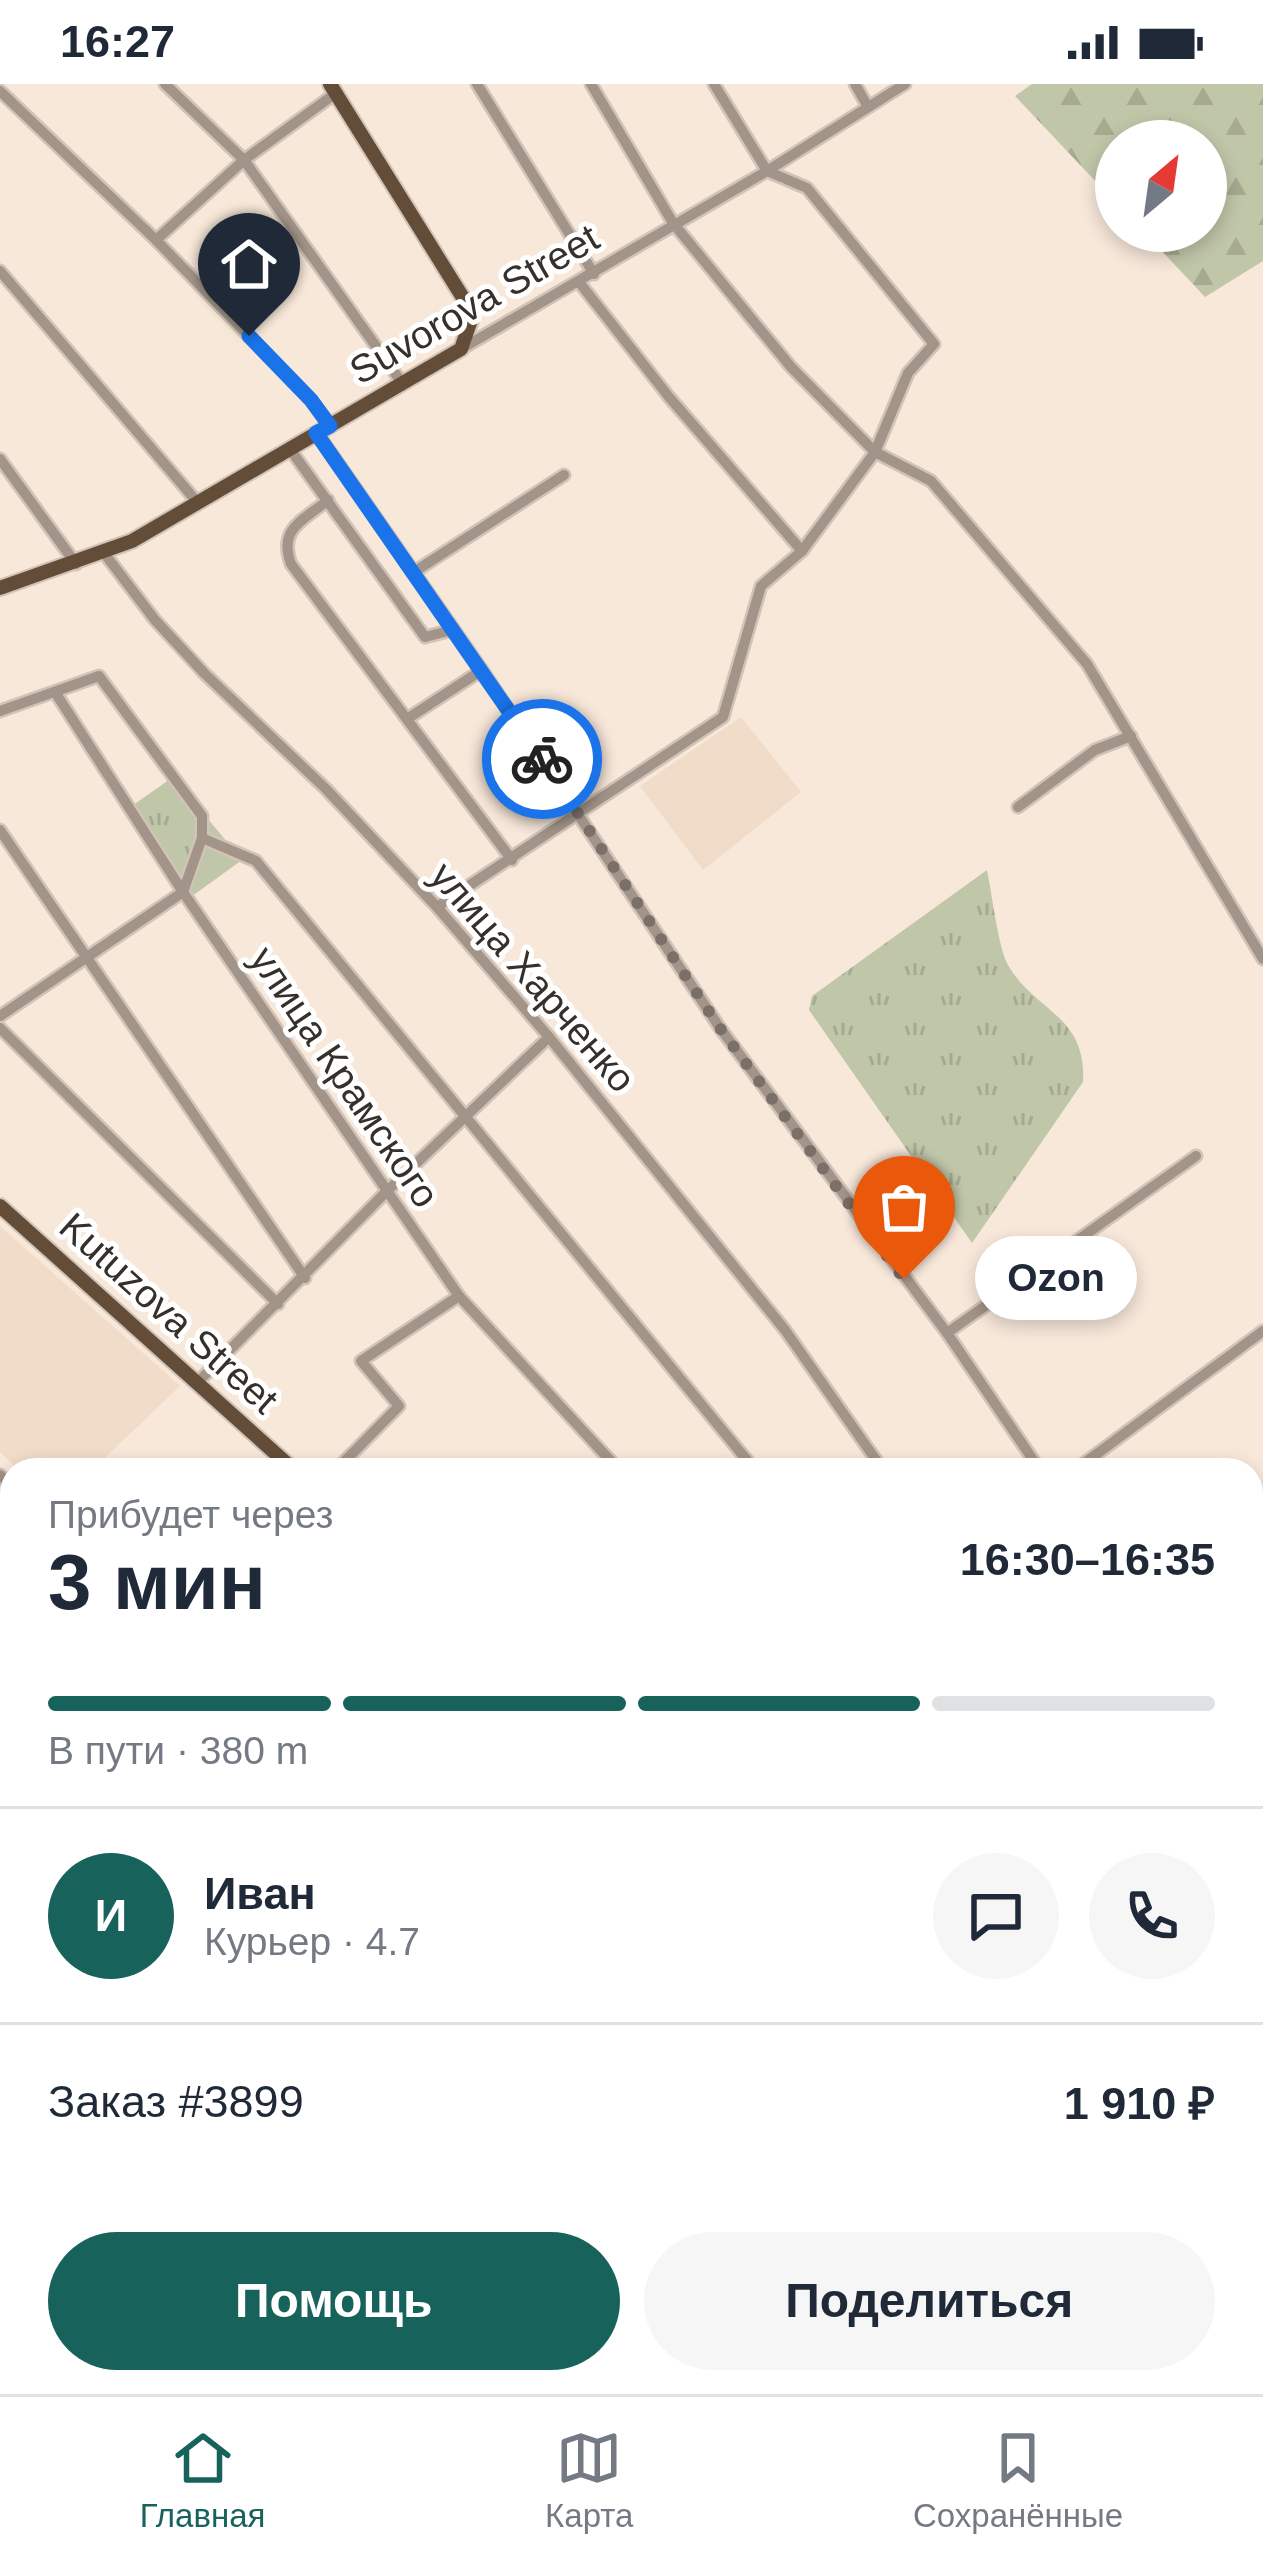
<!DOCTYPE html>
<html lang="ru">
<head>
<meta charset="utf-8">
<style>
	body { margin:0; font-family:Arial,sans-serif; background:#f6f6f7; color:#1f2937; height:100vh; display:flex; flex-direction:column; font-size:45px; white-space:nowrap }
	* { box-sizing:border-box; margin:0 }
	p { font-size:39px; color:#747a83 }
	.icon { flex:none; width:66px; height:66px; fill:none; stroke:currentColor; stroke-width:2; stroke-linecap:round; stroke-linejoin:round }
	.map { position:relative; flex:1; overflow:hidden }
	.sheet { position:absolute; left:0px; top:1374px; width:1263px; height:936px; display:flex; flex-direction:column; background:#fff; border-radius:36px 36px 0 0; box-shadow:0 6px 18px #0003 }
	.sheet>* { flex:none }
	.needle { width:78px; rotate:29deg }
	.buttons { position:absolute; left:1095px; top:36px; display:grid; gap:24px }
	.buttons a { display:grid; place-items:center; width:132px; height:132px; border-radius:50%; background:#fff; box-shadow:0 6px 18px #0003; font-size:60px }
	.pin { position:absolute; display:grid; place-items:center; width:102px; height:102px; color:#fff; margin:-123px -51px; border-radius:50% 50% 50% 0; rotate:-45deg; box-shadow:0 0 12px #0007 }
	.pin .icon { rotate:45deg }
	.courier { position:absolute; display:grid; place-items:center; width:120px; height:120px; margin:-60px; border:9px solid #1a73e8; border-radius:50%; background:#fff; color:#222; box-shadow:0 3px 15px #0007 }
	.bubble { position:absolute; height:84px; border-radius:42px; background:#fff; box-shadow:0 6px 18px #0003; font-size:39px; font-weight:700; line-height:84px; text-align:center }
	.overview em { font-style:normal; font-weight:700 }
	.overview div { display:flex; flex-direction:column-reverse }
	.overview { display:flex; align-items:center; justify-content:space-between; height:204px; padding:0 48px }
	h1 { font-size:78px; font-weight:700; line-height:90px }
	.bar { display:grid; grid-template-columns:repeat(4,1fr); gap:18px 12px; align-content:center; height:144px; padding:0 48px }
	.bar i { height:15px; border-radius:9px; background:#e0e1e3 }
	.bar .current { background:#17635c }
	.bar p { grid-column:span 4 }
	.line { display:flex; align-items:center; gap:30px; padding:0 48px; border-top:3px solid #e0e1e3 }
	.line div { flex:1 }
	.round { display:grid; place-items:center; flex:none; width:126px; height:126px; border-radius:63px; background:#f6f6f7 }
	.button { display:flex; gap:24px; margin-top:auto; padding:24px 48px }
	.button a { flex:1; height:138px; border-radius:72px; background:#17635c; color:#fff; font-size:48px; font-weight:700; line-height:138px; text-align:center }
	.button a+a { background:#f6f6f7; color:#1f2937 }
	.status { display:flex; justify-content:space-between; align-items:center; height:84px; padding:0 60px; background:#fff; direction:ltr }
	.status svg { height:33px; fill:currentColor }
	.dock { display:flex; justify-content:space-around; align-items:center; height:168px; border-top:3px solid #e0e1e3; background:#fff; font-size:33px; color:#747a83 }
	.dock a { display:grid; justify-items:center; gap:6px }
	.dock .current { color:#17635c }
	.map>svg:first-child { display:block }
	.built { fill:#f1dcc9 }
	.forest { fill:url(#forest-firs) }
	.park { fill:url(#park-tufts) }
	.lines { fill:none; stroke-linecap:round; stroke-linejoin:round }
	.minor-casing { stroke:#d1c3b7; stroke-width:15 }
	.major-casing { stroke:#d1c3b7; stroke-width:18 }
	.minor { stroke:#a29488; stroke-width:10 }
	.major { stroke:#644d38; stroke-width:14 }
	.rail { stroke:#6f665e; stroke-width:3 }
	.done { stroke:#7a7068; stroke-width:12; stroke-dasharray:0 21.6 }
	.route { stroke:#1a73e8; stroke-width:15 }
	.labels { text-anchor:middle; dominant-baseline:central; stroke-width:10; stroke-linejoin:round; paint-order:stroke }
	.street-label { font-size:39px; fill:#36302b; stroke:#fff }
</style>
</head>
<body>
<div class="status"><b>16:27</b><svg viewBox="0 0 49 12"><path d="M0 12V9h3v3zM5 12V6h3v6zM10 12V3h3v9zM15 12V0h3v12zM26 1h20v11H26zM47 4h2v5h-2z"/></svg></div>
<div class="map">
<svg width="1263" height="2310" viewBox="0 0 1263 2310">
	<defs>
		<pattern id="forest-firs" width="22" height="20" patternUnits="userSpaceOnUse" patternTransform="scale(3)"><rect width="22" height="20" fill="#c0c6a8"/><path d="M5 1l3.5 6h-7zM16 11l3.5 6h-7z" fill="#a6aa91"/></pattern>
		<pattern id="park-tufts" width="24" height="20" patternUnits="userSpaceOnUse" patternTransform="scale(3)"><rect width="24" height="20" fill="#c0c6a8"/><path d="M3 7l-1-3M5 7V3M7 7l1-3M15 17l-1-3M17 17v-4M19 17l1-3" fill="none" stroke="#a6aa91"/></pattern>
	</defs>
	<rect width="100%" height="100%" fill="#f8e8da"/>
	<g class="built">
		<polygon points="741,633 801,708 703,786 640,702"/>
		<polygon points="0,1142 180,1302 92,1386 19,1386 0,1368"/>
	</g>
	<polygon class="forest" points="1032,0 1263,0 1263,177 1205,213 1143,147 1206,147 1206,57 1116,57 1116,119 1015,12"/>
	<g class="park">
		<polygon points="173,693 242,776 195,810 183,808 129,724"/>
		<path d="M987,786C992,809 998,863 1008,881C1035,928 1087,931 1083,998L972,1159L809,926L812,912Z"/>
	</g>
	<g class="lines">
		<defs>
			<g id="minor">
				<polyline points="165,0 244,76 402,299"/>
				<polyline points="477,0 594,190"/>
				<polyline points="591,0 673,139 791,283 875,368 908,289 934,260 807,104 767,87 714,0"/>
				<polyline points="855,0 868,23"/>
				<polyline points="0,7 156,156 311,316 330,342"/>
				<polyline points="156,156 244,76 336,9"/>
				<polyline points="0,187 198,419"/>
				<polyline points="579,198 669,313 802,467 875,368 931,397 1087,580 1263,875"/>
				<polyline points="461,265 767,87 905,0"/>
				<polyline points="317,349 482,586 720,944 947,1249 1040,1386"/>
				<polyline points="290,365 425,553 452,546"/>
				<polyline points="0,375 76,480"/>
				<path d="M328,416C303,437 278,444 291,480L512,776"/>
				<polyline points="104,469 155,536 205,590 326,705 437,823 549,953 785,1246 883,1386"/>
				<polyline points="414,488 564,391"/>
				<polyline points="55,608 183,808 459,1212 619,1386"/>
				<polyline points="0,627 99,592 202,732 202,754"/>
				<polyline points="407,635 482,586"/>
				<polyline points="1018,723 1095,666 1131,652"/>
				<polyline points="0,746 305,1194"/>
				<polyline points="437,823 723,633 761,502 802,467"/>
				<polyline points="0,932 183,808 202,754 256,777 755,1386"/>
				<polyline points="0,944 278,1220"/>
				<polyline points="947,1249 1196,1072"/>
				<polyline points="199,1297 385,1109 549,953"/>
				<polyline points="336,1386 399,1322 361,1277 459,1212"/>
				<polyline points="1075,1386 1263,1247"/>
				<polyline points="0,1391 12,1402"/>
				<polyline points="1251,1437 1263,1428"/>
				<polyline points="0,1512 12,1504"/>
				<polyline points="0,1614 12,1622"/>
				<polyline points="1251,1668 1263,1661"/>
				<polyline points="0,1693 12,1676"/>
				<polyline points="0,1844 12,1854"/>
				<polyline points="0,1997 12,2009"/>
				<polyline points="0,2114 12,2128"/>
				<polyline points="233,2298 242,2310"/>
			</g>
			<g id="major">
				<polyline points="0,504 132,457 461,265 471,236 465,217 330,0"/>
				<polyline points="0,1122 294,1386"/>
				<polyline points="748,2298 756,2310"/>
				<polyline points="274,2310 279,2298"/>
			</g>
		</defs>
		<use href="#minor" class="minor-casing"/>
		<use href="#major" class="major-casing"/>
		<use href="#minor" class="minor"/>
		<use href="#major" class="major"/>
		<g class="rail">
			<polyline points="1251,1907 1263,1894"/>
			<polyline points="886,2310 897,2298"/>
			<polyline points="980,2310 990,2300"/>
		</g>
	</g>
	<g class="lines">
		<polyline class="done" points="542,675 720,944 904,1195"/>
		<polyline class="route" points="249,252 311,316 330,342 316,349 542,675"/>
	</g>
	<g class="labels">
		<g class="street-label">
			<text transform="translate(474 220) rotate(-30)">Suvorova Street</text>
			<text transform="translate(533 893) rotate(49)">улица Харченко</text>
			<text transform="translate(345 993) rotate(56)">улица Крамского</text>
			<text transform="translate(169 1229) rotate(42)">Kutuzova Street</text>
		</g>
	</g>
</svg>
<div class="buttons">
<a><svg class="needle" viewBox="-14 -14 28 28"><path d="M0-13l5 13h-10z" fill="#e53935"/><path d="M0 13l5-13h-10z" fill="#747a83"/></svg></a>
</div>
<div class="pin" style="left:904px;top:1195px;background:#ea580c"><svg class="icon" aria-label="bag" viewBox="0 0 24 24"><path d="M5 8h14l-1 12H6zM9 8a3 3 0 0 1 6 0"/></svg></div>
<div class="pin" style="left:249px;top:252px;background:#1f2937"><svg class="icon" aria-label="home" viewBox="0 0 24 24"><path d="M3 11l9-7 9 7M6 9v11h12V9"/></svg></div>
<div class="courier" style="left:542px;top:675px"><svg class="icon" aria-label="bike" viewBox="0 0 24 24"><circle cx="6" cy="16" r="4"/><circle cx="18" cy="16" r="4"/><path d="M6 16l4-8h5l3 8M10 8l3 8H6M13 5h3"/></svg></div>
<div class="bubble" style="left:975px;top:1152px;width:162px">Ozon</div>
<section class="sheet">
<div class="overview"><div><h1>3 мин</h1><p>Прибудет через</p></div><em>16:30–16:35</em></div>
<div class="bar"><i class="current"></i><i class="current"></i><i class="current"></i><i></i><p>В пути · 380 m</p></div>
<div class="line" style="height:216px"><b class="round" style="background:#17635c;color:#fff">И</b><div><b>Иван</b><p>Курьер · 4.7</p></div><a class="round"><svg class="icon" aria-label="chat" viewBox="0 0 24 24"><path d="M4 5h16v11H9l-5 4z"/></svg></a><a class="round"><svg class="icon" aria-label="phone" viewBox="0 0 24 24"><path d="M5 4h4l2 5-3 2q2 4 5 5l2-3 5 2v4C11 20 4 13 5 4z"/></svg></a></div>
<div class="line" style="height:156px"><div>Заказ #3899</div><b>1 910 ₽</b></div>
<div class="button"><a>Помощь</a><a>Поделиться</a></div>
</section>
</div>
<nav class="dock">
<a class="current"><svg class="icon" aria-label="home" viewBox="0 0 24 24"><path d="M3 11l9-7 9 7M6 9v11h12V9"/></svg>Главная</a>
<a><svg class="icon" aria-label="map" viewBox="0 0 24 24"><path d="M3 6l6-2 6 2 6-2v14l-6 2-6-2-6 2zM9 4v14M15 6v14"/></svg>Карта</a>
<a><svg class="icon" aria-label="saved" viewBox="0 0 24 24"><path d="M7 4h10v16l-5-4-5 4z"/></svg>Сохранённые</a>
</nav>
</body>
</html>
